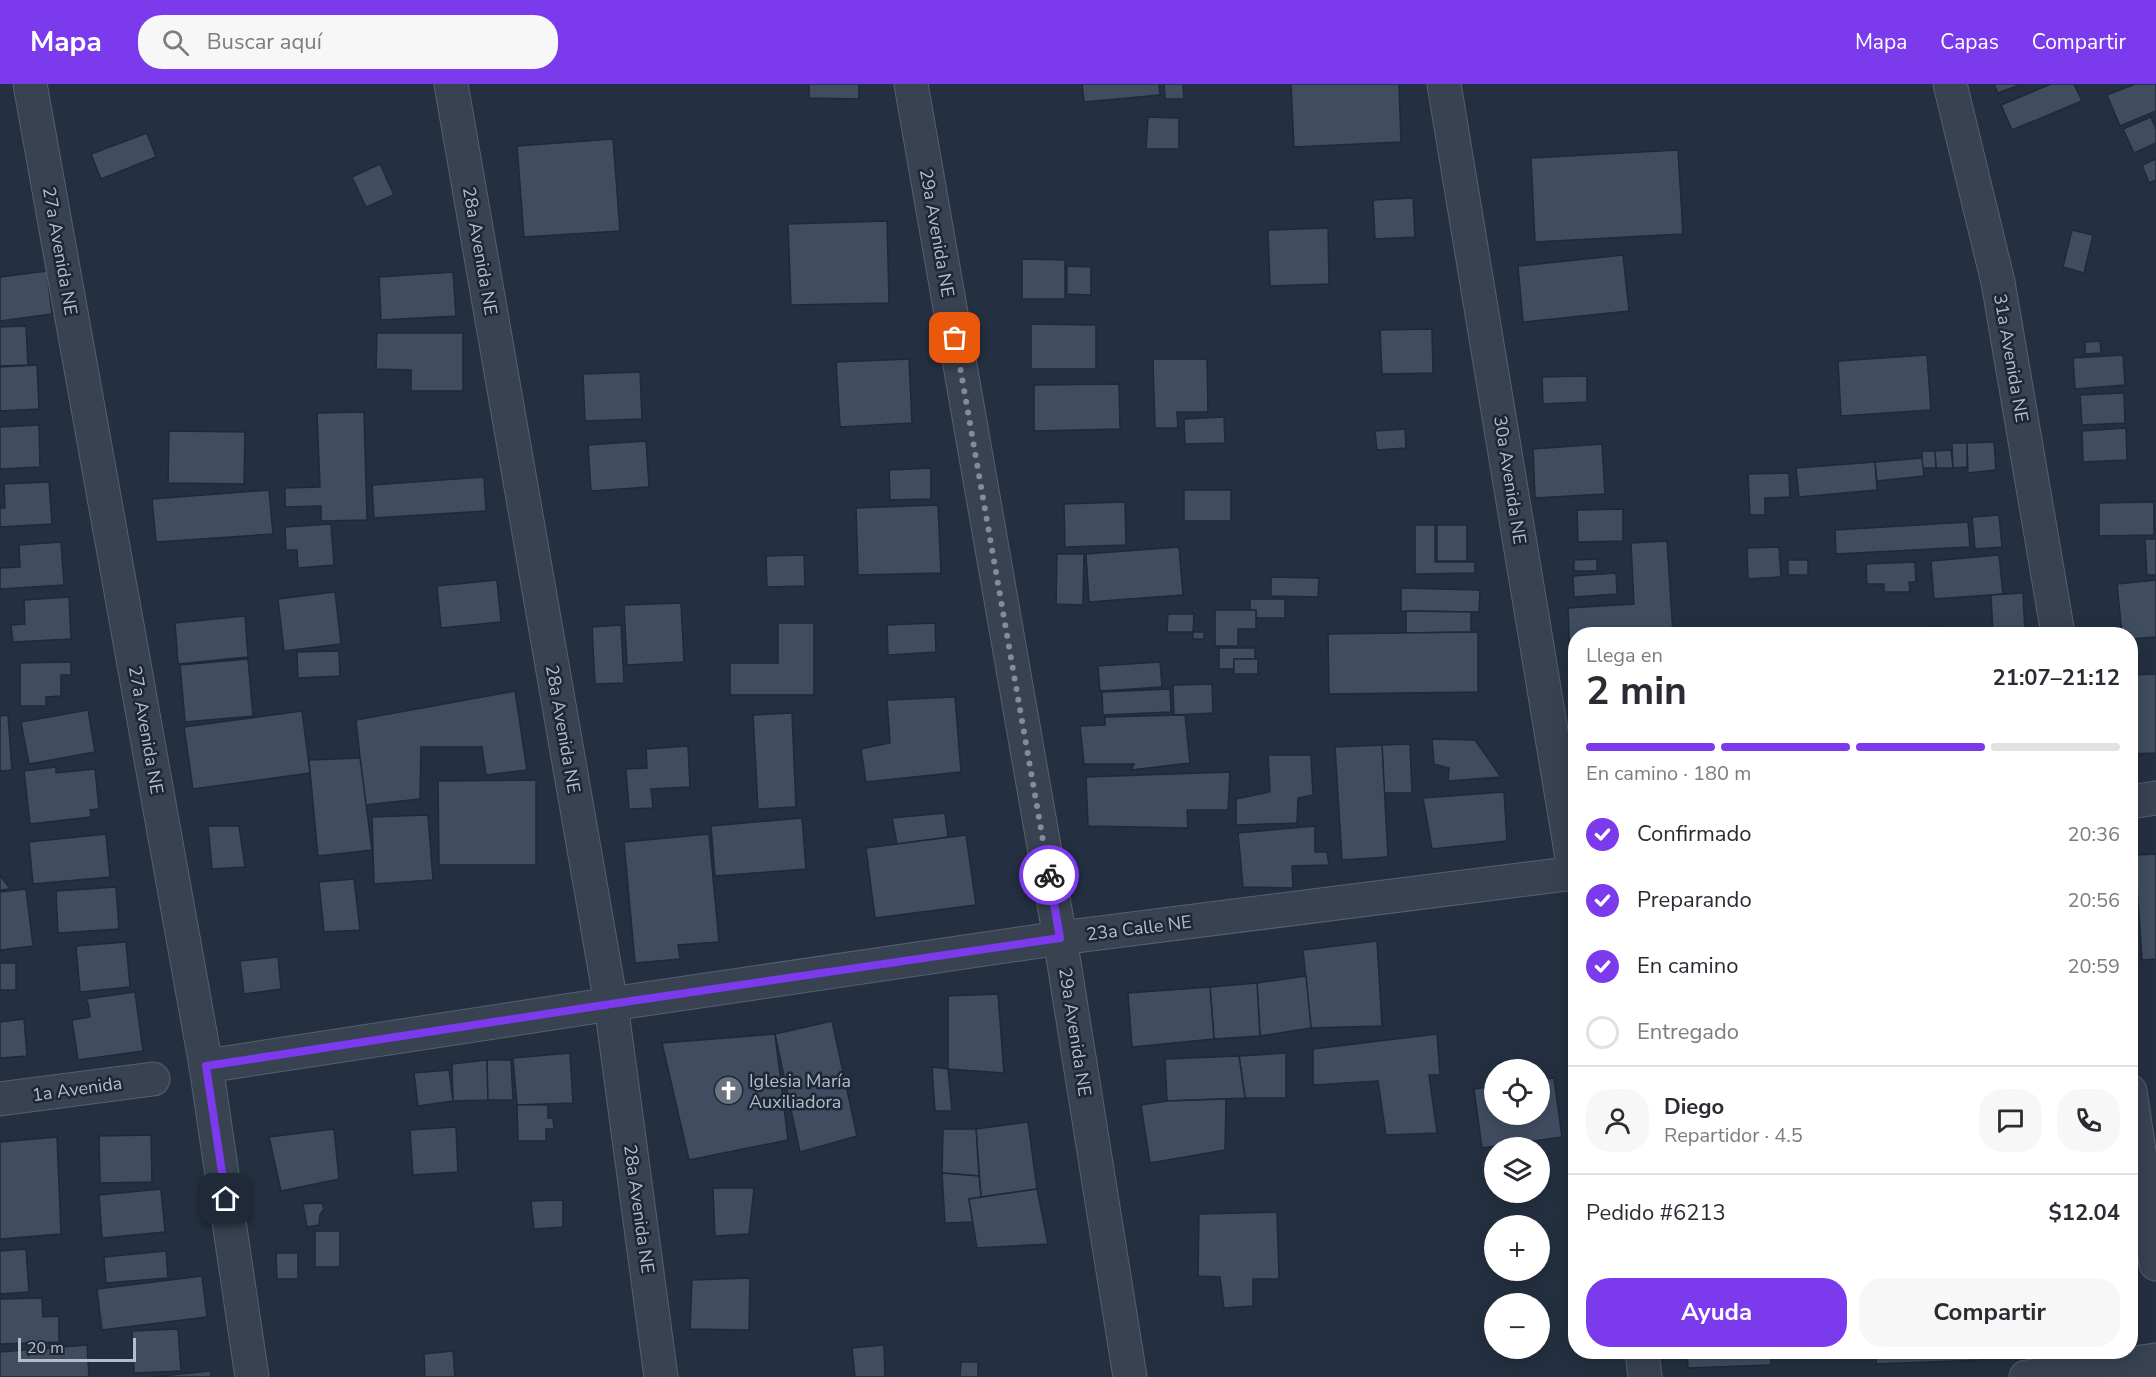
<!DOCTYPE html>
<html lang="es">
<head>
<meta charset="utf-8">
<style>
	body { margin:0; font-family:"Nunito Sans",sans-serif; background:#f7f7f7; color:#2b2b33; height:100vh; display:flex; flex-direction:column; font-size:22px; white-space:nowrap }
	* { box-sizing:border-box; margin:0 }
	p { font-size:20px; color:#7c7c81 }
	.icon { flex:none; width:33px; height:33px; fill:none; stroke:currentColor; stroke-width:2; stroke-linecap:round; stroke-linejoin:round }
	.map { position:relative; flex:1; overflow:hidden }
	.details { position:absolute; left:1568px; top:543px; width:570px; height:732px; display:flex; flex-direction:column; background:#fff; border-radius:24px; box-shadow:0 3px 15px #0003 }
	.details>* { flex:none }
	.controls { position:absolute; left:1484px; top:975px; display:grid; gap:12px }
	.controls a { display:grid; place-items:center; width:66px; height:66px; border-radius:50%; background:#fff; box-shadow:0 3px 15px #0003; font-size:30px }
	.scale { position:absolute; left:18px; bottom:15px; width:118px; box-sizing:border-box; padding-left:6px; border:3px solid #b5bdcb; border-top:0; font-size:16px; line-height:21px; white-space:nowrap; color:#b5bdcb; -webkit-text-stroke:4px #1d2736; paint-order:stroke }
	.pin { position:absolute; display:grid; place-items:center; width:51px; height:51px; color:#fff; margin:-26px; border-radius:12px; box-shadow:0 3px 9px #0006 }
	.courier { position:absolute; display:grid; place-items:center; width:60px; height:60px; margin:-30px; border:4px solid #7c3aed; border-radius:50%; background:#fff; color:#222; box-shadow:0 2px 8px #0007 }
	.summary em { font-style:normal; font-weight:700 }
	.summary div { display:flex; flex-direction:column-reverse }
	.summary { display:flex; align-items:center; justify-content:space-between; height:102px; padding:0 18px }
	h1 { font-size:39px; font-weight:700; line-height:45px }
	.bar { display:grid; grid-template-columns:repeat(4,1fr); gap:9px 6px; align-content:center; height:72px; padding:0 18px }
	.bar i { height:8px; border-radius:4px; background:#e1e1e2 }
	.bar .active { background:#7c3aed }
	.bar p { grid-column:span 4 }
	.line { display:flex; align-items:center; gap:15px; padding:0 18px; border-top:2px solid #e1e1e2 }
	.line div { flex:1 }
	.round { display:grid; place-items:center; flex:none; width:63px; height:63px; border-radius:24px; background:#f7f7f7 }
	ol { padding:0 18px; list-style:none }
	li { display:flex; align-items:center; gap:18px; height:66px }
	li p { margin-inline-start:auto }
	li .icon { padding:6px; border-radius:50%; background:#7c3aed; color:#fff; stroke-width:4 }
	li:last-child { color:#7c7c81 }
	li i { width:33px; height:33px; border:3px solid #e1e1e2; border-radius:50% }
	.button { display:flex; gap:12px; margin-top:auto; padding:12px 18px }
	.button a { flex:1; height:69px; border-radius:24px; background:#7c3aed; color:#fff; font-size:24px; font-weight:700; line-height:69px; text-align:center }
	.button a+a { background:#f7f7f7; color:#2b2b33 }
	header { display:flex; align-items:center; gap:36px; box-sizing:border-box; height:84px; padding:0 30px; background:#7c3aed; color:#fff }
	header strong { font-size:28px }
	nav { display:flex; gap:33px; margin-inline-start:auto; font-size:21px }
	.search { width:420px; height:54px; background:#f7f7f7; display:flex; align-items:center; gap:15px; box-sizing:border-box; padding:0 21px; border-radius:24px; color:#7c7c81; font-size:22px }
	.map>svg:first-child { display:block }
	.building { fill:#404d61; stroke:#1f2938; stroke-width:1.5 }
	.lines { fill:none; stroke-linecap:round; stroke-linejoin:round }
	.minor-casing { stroke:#56606e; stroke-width:35 }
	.minor { stroke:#384251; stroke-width:33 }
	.done { stroke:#828c9b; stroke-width:6; stroke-dasharray:0 10.8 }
	.route { stroke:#7c3aed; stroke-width:8 }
	.labels { text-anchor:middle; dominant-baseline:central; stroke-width:5; stroke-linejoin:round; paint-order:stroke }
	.street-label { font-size:18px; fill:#b5bdcb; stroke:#1d2736 }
	.poi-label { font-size:18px; fill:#b5bdcb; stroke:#1d2736; text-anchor:start }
</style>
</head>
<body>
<header>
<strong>Mapa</strong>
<div class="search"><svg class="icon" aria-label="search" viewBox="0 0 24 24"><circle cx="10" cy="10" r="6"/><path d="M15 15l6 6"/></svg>Buscar aquí</div>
<nav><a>Mapa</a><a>Capas</a><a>Compartir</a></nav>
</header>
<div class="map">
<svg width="2156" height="1293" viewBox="0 0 2156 1293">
	<rect width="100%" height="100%" fill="#243041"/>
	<g class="building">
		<polygon points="809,0 859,0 859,15 809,14"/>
		<polygon points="1082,0 1159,0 1160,11 1084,18"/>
		<polygon points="1164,0 1183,0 1184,15 1165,15"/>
		<polygon points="1291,0 1399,0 1401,58 1294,63"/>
		<polygon points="1994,0 2022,0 1998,9"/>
		<polygon points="2051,0 2074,0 2082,17 2012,46 2001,21"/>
		<polygon points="2135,0 2156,0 2156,27 2120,42 2107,11"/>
		<polygon points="1148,33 1179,34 1179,65 1146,65"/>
		<polygon points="2151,33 2156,45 2156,59 2134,69 2123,45"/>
		<polygon points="147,49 156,73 101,95 91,70"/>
		<polygon points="613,55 620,147 524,153 517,62"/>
		<polygon points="1678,66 1683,150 1535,158 1531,74"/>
		<polygon points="2156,75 2156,96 2149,99 2142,81"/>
		<polygon points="380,80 394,111 366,123 352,93"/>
		<polygon points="1413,114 1415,153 1375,155 1373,116"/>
		<polygon points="887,137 889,219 791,221 788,140"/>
		<polygon points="1328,144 1329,200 1270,202 1268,146"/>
		<polygon points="2072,146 2093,151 2084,189 2063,183"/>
		<polygon points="1623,171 1629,227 1523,238 1518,182"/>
		<polygon points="1022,175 1065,176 1065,215 1022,215"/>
		<polygon points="1067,182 1091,183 1091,211 1067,210"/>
		<polygon points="47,187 52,230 0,237 0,193"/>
		<polygon points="453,188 456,232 381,236 379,193"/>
		<polygon points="1031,240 1096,241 1096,285 1031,285"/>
		<polygon points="26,242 28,281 0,282 0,243"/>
		<polygon points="1432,245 1433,289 1382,290 1380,246"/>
		<polygon points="377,249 463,249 463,307 411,307 411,286 376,285"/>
		<polygon points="2100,257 2101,269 2085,270 2085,258"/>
		<polygon points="1927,271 1931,326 1841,332 1838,277"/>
		<polygon points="2123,271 2125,301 2075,305 2073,274"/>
		<polygon points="909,275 912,339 840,343 836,278"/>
		<polygon points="1153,275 1207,275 1208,328 1177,328 1178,344 1155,344"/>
		<polygon points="37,281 39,325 0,327 0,283"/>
		<polygon points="640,288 642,335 585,337 583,290"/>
		<polygon points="1587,292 1587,318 1543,320 1542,293"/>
		<polygon points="1119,300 1120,345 1034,347 1034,301"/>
		<polygon points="2124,309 2125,339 2082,341 2080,311"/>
		<polygon points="364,328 367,436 321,437 321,422 285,423 285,404 320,403 317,329"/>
		<polygon points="1224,333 1225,359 1185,360 1184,335"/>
		<polygon points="39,341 40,383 0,385 0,343"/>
		<polygon points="2126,344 2127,376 2083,378 2082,347"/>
		<polygon points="1405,345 1406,364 1377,366 1375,347"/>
		<polygon points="169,347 245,348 244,400 168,399"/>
		<polygon points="646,357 649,403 591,407 588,361"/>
		<polygon points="1994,358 1996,386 1968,389 1967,359"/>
		<polygon points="1952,359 1967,359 1967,383 1953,384"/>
		<polygon points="1602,360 1605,410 1535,414 1533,365"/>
		<polygon points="1951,366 1953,384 1936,384 1935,367"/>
		<polygon points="1922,367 1935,367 1936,384 1922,384"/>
		<polygon points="1922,374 1924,392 1877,397 1875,378"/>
		<polygon points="1875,378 1877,406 1799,413 1796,384"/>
		<polygon points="931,384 931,415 890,416 889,386"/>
		<polygon points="1789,389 1790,413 1765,414 1765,431 1750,431 1748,390"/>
		<polygon points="484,393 486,427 374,434 372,401"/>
		<polygon points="49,398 52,440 0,443 0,424 5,424 4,400"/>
		<polygon points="269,406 273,450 156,458 152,415"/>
		<rect x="1184" y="406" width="47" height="31"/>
		<polygon points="1125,418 1126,461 1065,463 1064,420"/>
		<polygon points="2154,418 2154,451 2099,452 2099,419"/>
		<polygon points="938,421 941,489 858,491 856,424"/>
		<polygon points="1623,425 1623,457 1578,458 1577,426"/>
		<polygon points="1999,431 2002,463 1975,465 1972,433"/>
		<polygon points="1968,438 1970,463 1836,470 1835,446"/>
		<polygon points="331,440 334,481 298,484 297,466 286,466 285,443"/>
		<polygon points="1415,441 1435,441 1435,478 1475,478 1475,489 1415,490"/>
		<rect x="1437" y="441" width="30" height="36"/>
		<polygon points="2145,455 2156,455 2156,491 2147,491"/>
		<polygon points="1667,457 1673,550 1575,550 1575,573 1570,573 1568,524 1634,520 1631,459"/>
		<polygon points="61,458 64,501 0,505 0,484 20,483 19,461"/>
		<polygon points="1179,463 1183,511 1089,518 1086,470"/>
		<polygon points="1779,463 1781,493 1748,495 1747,464"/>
		<polygon points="1057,470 1084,470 1083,521 1056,520"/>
		<polygon points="804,471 805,502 767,503 766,472"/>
		<polygon points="1999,471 2003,510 1934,515 1931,477"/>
		<polygon points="1597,475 1597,487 1574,487 1574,476"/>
		<rect x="1788" y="476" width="20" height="15"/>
		<polygon points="1915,478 1916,498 1909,498 1910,508 1884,508 1884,500 1867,500 1866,480"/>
		<polygon points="1616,489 1617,510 1574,513 1573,492"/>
		<polygon points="1271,493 1319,494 1318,513 1271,512"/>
		<polygon points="497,496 501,538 441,544 437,502"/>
		<polygon points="2156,496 2156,553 2130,555 2130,550 2122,550 2117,500"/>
		<polygon points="1401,504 1480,506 1479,528 1401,527"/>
		<polygon points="335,508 341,560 284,567 278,515"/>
		<polygon points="2023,509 2025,550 1993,550 1991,511"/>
		<polygon points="69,513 71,555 13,558 11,541 25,540 24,516"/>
		<polygon points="1250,515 1285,515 1285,534 1256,534 1256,526 1250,526"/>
		<polygon points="681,519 684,578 627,581 624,521"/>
		<polygon points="1215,526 1256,526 1256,545 1238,545 1238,562 1215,562"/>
		<polygon points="1406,527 1471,528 1471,548 1406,549"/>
		<polygon points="1168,530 1194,530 1193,548 1167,548"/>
		<polygon points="245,532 248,573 178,580 175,539"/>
		<polygon points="778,539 814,539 814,611 730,611 730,579 778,579"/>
		<polygon points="935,539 936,568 888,571 887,541"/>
		<polygon points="621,541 624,599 595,600 592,543"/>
		<rect x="1926" y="543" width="21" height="7"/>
		<rect x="1193" y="548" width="11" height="7"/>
		<polygon points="1478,548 1478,608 1329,610 1328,550"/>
		<polygon points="1219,564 1255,564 1255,575 1234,575 1234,585 1219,585"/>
		<polygon points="339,567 340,592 298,594 297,568"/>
		<polygon points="248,575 253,632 185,638 180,581"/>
		<rect x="1234" y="575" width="24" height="15"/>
		<polygon points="71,578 71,591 61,591 61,612 46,613 46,622 20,622 20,579"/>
		<polygon points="1160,578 1162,603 1100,607 1098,582"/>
		<polygon points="2156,590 2156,669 2130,670 2130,591"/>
		<polygon points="1212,600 1213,629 1174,631 1173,601"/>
		<polygon points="1170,605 1171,628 1103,631 1102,608"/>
		<polygon points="515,607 527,686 486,691 482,663 421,663 420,715 365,721 356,636"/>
		<polygon points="955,613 961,688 866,698 861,665 890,659 887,616"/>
		<polygon points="88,626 95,668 29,680 21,638"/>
		<polygon points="302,627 310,689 193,705 184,643"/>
		<polygon points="792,629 796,723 758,725 753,631"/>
		<polygon points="8,631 12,686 0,687 0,632"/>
		<polygon points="1185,631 1190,679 1131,686 1134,680 1084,680 1080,642 1105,641 1105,633"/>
		<polygon points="1432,655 1475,656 1501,693 1448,697 1449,684 1434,680"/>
		<polygon points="1410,660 1412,709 1384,709 1382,661"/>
		<polygon points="1382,661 1388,773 1342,776 1335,663"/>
		<polygon points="688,662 690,703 651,705 653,724 629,725 626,685 647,684 646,665"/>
		<polygon points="1268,671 1311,671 1313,711 1298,714 1297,739 1236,741 1236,715 1270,708"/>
		<polygon points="360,674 372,766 318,772 309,676"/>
		<polygon points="56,683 56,689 95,685 99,725 90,726 91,733 30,740 24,687"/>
		<polygon points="1230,688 1228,726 1187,726 1188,744 1088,742 1086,693"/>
		<polygon points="536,696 536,781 439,781 438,697"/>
		<polygon points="1504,708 1507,757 1432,765 1423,714"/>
		<polygon points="945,729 948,753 897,760 892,734"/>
		<polygon points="428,731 433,796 374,800 372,733"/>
		<polygon points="802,734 806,785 715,792 711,742"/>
		<polygon points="208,742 239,742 245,783 212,785"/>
		<polygon points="1315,742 1315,768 1327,768 1329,781 1292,782 1293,804 1243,803 1238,749"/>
		<polygon points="106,750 110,793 33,800 29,758"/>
		<polygon points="709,750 719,858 678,861 680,875 635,879 624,758"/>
		<polygon points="966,751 976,821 875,834 866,764"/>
		<polygon points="2156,770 2156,875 2142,876 2135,771"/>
		<polygon points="0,791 10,805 0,806"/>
		<polygon points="354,795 360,846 324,848 319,798"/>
		<polygon points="116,803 119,845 58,849 56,807"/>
		<polygon points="26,805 33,862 0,866 0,808"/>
		<polygon points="1377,857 1382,942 1311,944 1303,866"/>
		<polygon points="126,858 130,903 80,908 76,862"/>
		<polygon points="278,873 281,905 244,910 240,877"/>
		<rect x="0" y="879" width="16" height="27"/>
		<polygon points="1306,892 1311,944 1260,952 1257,899"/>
		<polygon points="1257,899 1260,952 1214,955 1210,903"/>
		<polygon points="1210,903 1214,955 1132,963 1128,909"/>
		<polygon points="135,908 143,967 78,976 72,936 90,933 88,919 85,915"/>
		<polygon points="998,910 1004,989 948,985 948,912"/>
		<polygon points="24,935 27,972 0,974 0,938"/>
		<polygon points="832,937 857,1052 800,1068 775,950"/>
		<polygon points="775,950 788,1056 689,1076 662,959"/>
		<polygon points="1437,950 1440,991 1429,991 1437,1049 1386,1051 1378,997 1313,1001 1313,965"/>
		<polygon points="570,969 573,1019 517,1021 513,974"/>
		<polygon points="1286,969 1286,1014 1245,1014 1239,972"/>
		<polygon points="1239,972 1245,1014 1167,1017 1165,975"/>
		<polygon points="487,976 488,1016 453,1017 452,980"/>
		<polygon points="487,976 511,976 513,1016 488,1016"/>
		<polygon points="932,983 948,985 952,1027 935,1027"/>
		<polygon points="449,986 453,1017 418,1022 414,989"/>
		<polygon points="1554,994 1562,1053 1482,1064 1474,1005 1494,1002 1494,1030 1539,1030 1539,996"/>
		<polygon points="1226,1015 1225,1066 1150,1079 1141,1021 1167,1017"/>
		<polygon points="517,1021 548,1021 548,1034 553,1034 554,1045 546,1045 546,1057 518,1057"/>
		<polygon points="1028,1038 1037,1105 981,1113 976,1045"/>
		<polygon points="456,1043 458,1088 413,1091 410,1046"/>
		<polygon points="334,1045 339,1095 281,1107 269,1053"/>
		<polygon points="943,1045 976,1045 979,1092 942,1089"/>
		<polygon points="151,1051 152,1098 100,1099 99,1052"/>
		<polygon points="57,1053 61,1150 0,1155 0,1058"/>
		<polygon points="942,1089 979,1092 981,1113 969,1115 973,1138 945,1139"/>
		<polygon points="713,1104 754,1104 749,1150 715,1152"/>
		<polygon points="161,1105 165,1148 102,1154 99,1111"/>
		<polygon points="1037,1105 1048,1160 977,1164 969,1115"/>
		<polygon points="563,1116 563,1143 534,1145 531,1117"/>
		<polygon points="322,1119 324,1125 320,1130 319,1141 307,1143 303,1120"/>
		<polygon points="1277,1128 1279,1195 1253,1195 1253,1222 1224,1224 1220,1193 1198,1192 1199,1130"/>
		<rect x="315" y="1147" width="25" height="36"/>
		<polygon points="26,1165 29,1208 0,1210 0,1167"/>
		<polygon points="166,1167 168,1194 106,1199 104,1173"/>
		<polygon points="276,1169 298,1169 298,1195 277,1195"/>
		<polygon points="202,1192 207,1233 102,1246 97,1205"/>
		<polygon points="750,1194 749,1246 690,1245 692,1196"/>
		<polygon points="42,1214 43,1233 59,1232 59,1258 0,1260 0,1215"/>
		<polygon points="178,1245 181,1287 134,1289 132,1247"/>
		<polygon points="87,1261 89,1293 0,1293 0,1268"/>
		<polygon points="884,1261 885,1293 855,1293 852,1264"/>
		<polygon points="453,1267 455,1293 425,1293 424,1270"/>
		<polygon points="1687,1268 1771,1268 1771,1281 1688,1284"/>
		<polygon points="1876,1268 1981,1268 1981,1276 1876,1280"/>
		<polygon points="961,1278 978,1278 978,1293 960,1293"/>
		<polygon points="211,1287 211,1293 151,1293"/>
	</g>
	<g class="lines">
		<defs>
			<g id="minor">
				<polyline points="30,0 206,982 252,1293"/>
				<polyline points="451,0 611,920 661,1293"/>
				<polyline points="911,0 1060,854 1130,1293"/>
				<polyline points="1444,0 1575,792"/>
				<polyline points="1950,0 1998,198 2058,550"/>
				<polyline points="2130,718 2156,714"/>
				<polyline points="206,982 611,920 1060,854 1575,789"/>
				<polyline points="2130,1007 2156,1180"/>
				<polyline points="0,1015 153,995"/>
				<polyline points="1642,1268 1645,1293"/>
				<polyline points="2026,1293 2156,1276"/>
			</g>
		</defs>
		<use href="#minor" class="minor-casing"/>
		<use href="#minor" class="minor"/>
	</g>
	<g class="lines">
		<polyline class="done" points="955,254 1049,791"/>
		<polyline class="route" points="226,1115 206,982 611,920 1060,854 1049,791"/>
	</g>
	<defs>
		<symbol id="church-disc" viewBox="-11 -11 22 22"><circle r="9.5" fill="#6b7280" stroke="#1d2736"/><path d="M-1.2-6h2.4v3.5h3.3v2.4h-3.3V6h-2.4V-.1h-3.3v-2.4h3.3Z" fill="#fff"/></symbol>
	</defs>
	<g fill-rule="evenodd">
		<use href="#church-disc" x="712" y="990" width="33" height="33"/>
	</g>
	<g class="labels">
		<g class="street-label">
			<text transform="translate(937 149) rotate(80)">29a Avenida NE</text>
			<text transform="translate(60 167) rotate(80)">27a Avenida NE</text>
			<text transform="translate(480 167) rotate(80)">28a Avenida NE</text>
			<text transform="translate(2011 274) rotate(80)">31a Avenida NE</text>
			<text transform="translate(1510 396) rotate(81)">30a Avenida NE</text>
			<text transform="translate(563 645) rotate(80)">28a Avenida NE</text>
			<text transform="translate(146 646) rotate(80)">27a Avenida NE</text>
			<text transform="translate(1139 844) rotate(-7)">23a Calle NE</text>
			<text transform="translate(1075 948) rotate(81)">29a Avenida NE</text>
			<text transform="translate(77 1005) rotate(-8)">1a Avenida</text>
			<text transform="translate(639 1125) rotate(82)">28a Avenida NE</text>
		</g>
		<g class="poi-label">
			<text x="749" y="997">Iglesia María<tspan x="749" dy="21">Auxiliadora</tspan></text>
		</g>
	</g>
</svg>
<div class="controls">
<a><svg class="icon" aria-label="locate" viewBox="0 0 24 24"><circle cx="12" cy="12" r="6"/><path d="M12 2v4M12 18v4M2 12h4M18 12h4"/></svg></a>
<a><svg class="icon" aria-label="layers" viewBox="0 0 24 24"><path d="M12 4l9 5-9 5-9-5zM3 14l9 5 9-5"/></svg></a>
<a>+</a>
<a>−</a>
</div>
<div class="scale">20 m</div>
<div class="pin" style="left:955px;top:254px;background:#ea580c"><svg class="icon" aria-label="bag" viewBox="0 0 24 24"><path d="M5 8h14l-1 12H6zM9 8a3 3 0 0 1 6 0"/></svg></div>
<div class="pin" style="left:226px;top:1115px;background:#1f2937"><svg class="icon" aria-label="home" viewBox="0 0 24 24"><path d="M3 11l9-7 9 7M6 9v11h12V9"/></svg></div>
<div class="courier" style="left:1049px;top:791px"><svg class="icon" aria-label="bike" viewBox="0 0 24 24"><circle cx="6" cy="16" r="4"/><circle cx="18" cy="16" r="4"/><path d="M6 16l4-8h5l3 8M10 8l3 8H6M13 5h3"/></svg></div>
<section class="details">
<div class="summary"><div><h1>2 min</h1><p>Llega en</p></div><em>21:07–21:12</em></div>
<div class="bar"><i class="active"></i><i class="active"></i><i class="active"></i><i></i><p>En camino · 180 m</p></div>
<ol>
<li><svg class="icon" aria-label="check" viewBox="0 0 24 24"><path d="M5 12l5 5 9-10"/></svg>Confirmado<p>20:36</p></li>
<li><svg class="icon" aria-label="check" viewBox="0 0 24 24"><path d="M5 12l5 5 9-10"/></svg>Preparando<p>20:56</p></li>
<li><svg class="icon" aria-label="check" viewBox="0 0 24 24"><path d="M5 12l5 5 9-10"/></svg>En camino<p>20:59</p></li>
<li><i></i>Entregado</li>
</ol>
<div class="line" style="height:108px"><a class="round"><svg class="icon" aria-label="person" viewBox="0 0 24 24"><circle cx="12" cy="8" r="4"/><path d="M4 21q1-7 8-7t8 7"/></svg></a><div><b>Diego</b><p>Repartidor · 4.5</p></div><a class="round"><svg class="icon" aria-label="chat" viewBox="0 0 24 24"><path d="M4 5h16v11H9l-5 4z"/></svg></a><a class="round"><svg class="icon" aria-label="phone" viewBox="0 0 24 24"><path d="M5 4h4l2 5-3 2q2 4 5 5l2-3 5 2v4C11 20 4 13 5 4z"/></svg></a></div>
<div class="line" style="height:78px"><div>Pedido #6213</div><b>$12.04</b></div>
<div class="button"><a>Ayuda</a><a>Compartir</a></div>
</section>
</div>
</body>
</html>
